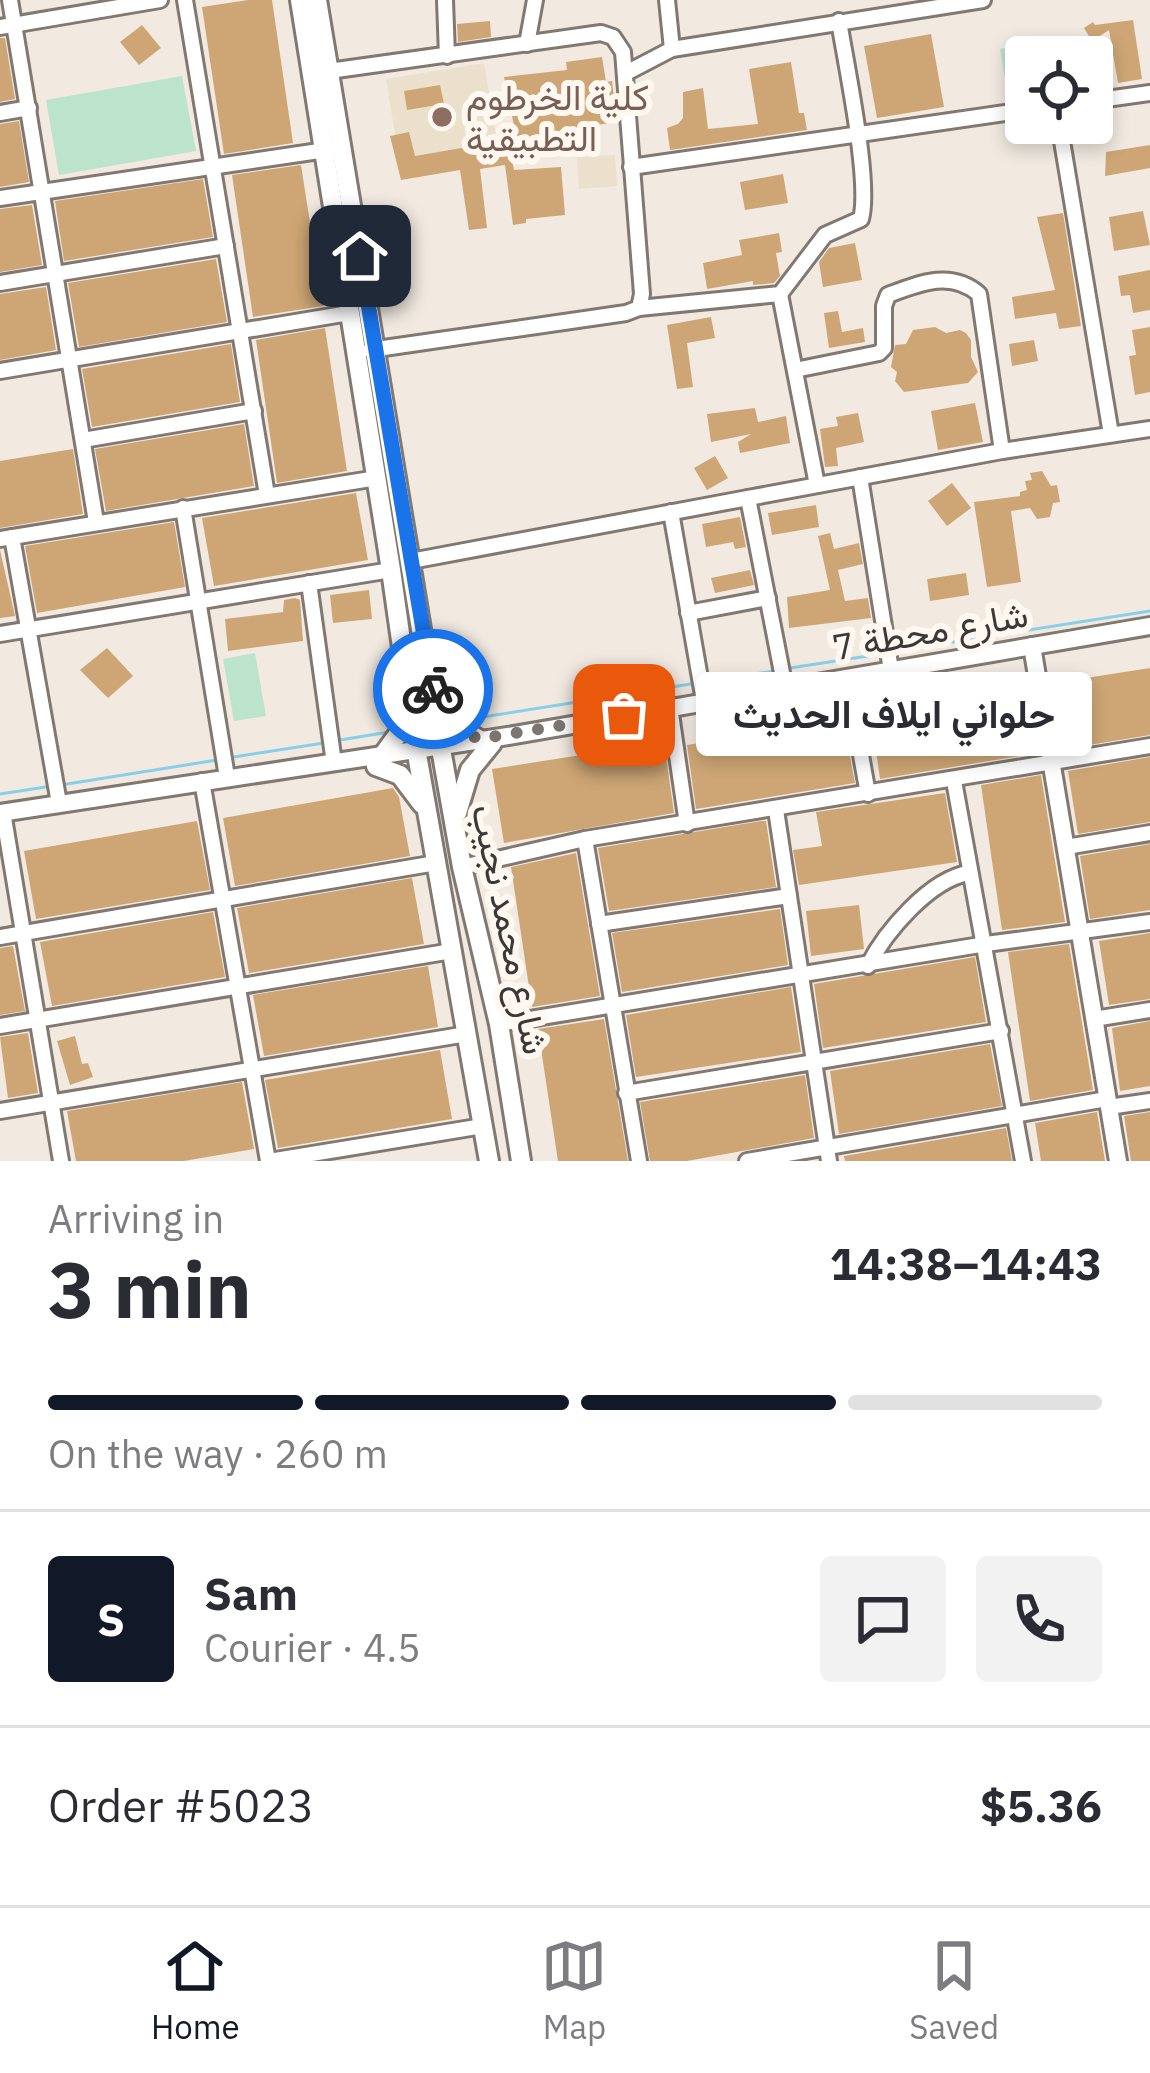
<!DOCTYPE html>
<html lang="en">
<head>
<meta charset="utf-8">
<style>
	body { margin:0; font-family:"IBM Plex Sans",Vazirmatn,sans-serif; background:#f2f2f3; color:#2b2b33; height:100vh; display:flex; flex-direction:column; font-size:45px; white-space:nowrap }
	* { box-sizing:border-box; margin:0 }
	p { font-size:39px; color:#7c7c81 }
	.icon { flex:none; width:66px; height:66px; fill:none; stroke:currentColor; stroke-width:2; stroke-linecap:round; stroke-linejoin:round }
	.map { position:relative; height:1161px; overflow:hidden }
	.details { display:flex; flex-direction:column; background:#fff; flex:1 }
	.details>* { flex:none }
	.buttons { position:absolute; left:1005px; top:36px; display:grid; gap:24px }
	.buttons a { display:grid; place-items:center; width:108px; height:108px; border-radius:12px; background:#fff; box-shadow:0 6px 18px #0003; font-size:60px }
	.pin { position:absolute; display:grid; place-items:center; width:102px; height:102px; color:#fff; margin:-51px; border-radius:24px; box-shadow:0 6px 18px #0006 }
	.courier { position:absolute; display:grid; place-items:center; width:120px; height:120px; margin:-60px; border:9px solid #1a73e8; border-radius:50%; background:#fff; color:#222; box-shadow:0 3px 15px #0007 }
	.bubble { position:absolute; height:84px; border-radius:12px; background:#fff; box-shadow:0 6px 18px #0003; font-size:39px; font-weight:700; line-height:84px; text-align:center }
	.overview em { font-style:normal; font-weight:700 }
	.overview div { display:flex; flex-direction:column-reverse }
	.overview { display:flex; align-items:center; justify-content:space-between; height:204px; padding:0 48px }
	h1 { font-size:78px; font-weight:700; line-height:90px }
	.bar { display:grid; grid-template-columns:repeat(4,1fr); gap:18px 12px; align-content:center; height:144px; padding:0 48px }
	.bar i { height:15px; border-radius:9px; background:#e1e1e2 }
	.bar .current { background:#111827 }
	.bar p { grid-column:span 4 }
	.line { display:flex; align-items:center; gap:30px; padding:0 48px; border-top:3px solid #e1e1e2 }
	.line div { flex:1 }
	.round { display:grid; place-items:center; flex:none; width:126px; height:126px; border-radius:12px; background:#f2f2f3 }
	.menu { display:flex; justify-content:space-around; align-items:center; height:168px; border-top:3px solid #e1e1e2; background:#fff; font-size:33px; color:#7c7c81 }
	.menu a { display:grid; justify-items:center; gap:6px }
	.menu .current { color:#111827 }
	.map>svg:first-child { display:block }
	.education { fill:#ebe0cc }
	.green { fill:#bce3cb }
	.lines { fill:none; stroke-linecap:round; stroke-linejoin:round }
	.stream { stroke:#88d0ea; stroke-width:3 }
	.building { fill:#cea675 }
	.minor-casing { stroke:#817971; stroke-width:20 }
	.tertiary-casing { stroke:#817971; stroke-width:22 }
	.secondary-casing { stroke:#817971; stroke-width:24 }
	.minor { stroke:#fff; stroke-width:14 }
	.tertiary { stroke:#fff; stroke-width:16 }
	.secondary { stroke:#fff; stroke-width:18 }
	.done { stroke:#7c7671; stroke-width:12; stroke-dasharray:0 21.6 }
	.route { stroke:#1a73e8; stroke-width:15 }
	.education-dot { fill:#8d6e63; stroke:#fef8f0; stroke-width:4.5 }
	.labels { text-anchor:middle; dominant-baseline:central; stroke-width:12; stroke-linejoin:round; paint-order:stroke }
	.education-label { font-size:36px; fill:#785e54; stroke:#fef8f0; text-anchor:start }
	.street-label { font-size:36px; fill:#3c3835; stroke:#fef8f0 }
</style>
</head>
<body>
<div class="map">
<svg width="1150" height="1161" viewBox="0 0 1150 1161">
	<rect width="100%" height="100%" fill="#f2eae1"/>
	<g class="education">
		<polygon points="484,63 499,155 401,170 386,79"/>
		<polygon points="615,155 617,186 579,189 577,157"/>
	</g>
	<g class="green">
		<polygon points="1026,43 1026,92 1008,95 1000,49"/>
		<polygon points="182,76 196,151 59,175 46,100"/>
		<polygon points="255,653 266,716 234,721 223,659"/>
	</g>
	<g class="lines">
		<g class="stream">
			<polyline points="896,651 1150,611"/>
			<polyline points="790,668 881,654"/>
			<polyline points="707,682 774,671"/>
			<polyline points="464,720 697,683"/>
			<polyline points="334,741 389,732"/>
			<polyline points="227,758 324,743"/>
			<polyline points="61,785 217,760"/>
			<polyline points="0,794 52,786"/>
		</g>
	</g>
	<g class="building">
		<polygon points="248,0 272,0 293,143 224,154 202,7"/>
		<polygon points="1133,20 1142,79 1118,83 1109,30 1092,41 1084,28 1093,22 1095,25"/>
		<polygon points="490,21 491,37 458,42 457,24"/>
		<polygon points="142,25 161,48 139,65 120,42"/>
		<polygon points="931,34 944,107 877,118 864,46"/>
		<polygon points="0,38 5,38 15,99 0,102"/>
		<polygon points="602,57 606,82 612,81 617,122 568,129 570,139 518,145 504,77 567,70 566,62"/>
		<polygon points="791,62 799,113 804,113 807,130 670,150 667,128 678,124 683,118 683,92 703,88 708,129 758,124 749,69"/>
		<polygon points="440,85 444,104 407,110 404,91"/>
		<polygon points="19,121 29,182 0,187 0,124"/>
		<polygon points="409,132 415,156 508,140 514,170 561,167 565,215 526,219 526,223 513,225 505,165 480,169 487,228 469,230 460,170 401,180 390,136"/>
		<polygon points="1150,145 1150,168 1105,176 1106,152"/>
		<polygon points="301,165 323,306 253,317 232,175"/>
		<polygon points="783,174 788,203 745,210 740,182"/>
		<polygon points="203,179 213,237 64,261 55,201"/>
		<polygon points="32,205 42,265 0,272 0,209"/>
		<polygon points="1143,211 1150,245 1114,251 1109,217"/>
		<polygon points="1063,213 1081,326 1059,329 1056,313 1015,319 1012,297 1055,290 1037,217"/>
		<polygon points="779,233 782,252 776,253 780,276 774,283 753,285 753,281 707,289 703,263 742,255 739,240"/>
		<polygon points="855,243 862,280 823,287 819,262 829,248"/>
		<polygon points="216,259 227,322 79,347 68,283"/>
		<polygon points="1150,270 1150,310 1133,313 1130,295 1121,296 1118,276"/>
		<polygon points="46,287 56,350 0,360 0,294"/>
		<polygon points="838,311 842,332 863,328 865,342 829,348 824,313"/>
		<polygon points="711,317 715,338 687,343 693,387 677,389 667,325"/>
		<polygon points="935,327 946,333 960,330 966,333 971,340 971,357 978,372 968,383 904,392 895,381 897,372 891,367 895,345 906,344 913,330"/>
		<polygon points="1150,327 1150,392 1135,395 1129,356 1136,355 1132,330"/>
		<polygon points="325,328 347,471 277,483 256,340"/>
		<polygon points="1034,340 1038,361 1012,366 1009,344"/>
		<polygon points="231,344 240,402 92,427 82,369"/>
		<polygon points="975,403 983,442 938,450 931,411"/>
		<polygon points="755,408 758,422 786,416 790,443 740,453 738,442 751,434 711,442 707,414"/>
		<polygon points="858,413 864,442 836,448 838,466 825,467 820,429 838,426 836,417"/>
		<polygon points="244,424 254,486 106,511 95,449"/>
		<polygon points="73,449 83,514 0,528 0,461"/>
		<polygon points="715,456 728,478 707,490 694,468"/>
		<polygon points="1042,471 1051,486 1057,485 1060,502 1053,503 1050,517 1037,519 1030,508 1011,511 1021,582 987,587 974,502 1020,496 1020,492 1027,490 1025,481 1032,480 1030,473"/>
		<polygon points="952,483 971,508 947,526 928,501"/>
		<polygon points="356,493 368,560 214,586 202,518"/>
		<polygon points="816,505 819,527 772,535 768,513"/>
		<polygon points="740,517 746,547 735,549 733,542 706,547 702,524"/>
		<polygon points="174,522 185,587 37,613 25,546"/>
		<polygon points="830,533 834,549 859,543 863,564 838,570 845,601 868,598 871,618 789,628 787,597 830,590 818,536"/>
		<polygon points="0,550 15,616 0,618"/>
		<polygon points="750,570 754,585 715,593 711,578"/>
		<polygon points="966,573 969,595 930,601 927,579"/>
		<polygon points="369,590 372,619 333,623 330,595"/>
		<polygon points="295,598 300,600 303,641 228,651 225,619 283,612 284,600"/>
		<polygon points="107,648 133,676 108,698 80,670"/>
		<polygon points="1150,668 1150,735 1065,749 1054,683"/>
		<polygon points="1026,690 1037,753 880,779 871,714 966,700 971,728 977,731 1003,727 998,695"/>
		<polygon points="843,720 855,783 696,809 687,745"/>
		<polygon points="664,742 674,813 504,843 492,769"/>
		<polygon points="1150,757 1150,822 1078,834 1068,771"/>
		<polygon points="1041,775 1065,922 1002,930 981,785"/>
		<polygon points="393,788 399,797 410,856 235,886 223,818"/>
		<polygon points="945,793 957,862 799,885 793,850 822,846 816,812"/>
		<polygon points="197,821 210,890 36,919 24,851"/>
		<polygon points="761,821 766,821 776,887 609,911 598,848"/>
		<polygon points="1150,844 1150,910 1090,919 1080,856"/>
		<polygon points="576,853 600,996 532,1007 511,867"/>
		<polygon points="412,878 424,944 249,973 237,908"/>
		<polygon points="859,905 864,949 811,956 806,911"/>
		<polygon points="780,909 788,965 622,992 612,933"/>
		<polygon points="213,912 225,977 52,1006 40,942"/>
		<polygon points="1150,933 1150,999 1109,1005 1099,941"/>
		<polygon points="1069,944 1093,1090 1030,1101 1008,952"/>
		<polygon points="13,946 25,1011 0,1015 0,948"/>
		<polygon points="975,957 986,1022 823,1048 814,984"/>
		<polygon points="428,966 438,1027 264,1056 253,995"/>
		<polygon points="791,987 801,1052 636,1077 626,1015"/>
		<polygon points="604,1019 628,1161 558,1161 538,1029"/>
		<polygon points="1150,1021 1150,1086 1120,1091 1112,1028"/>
		<polygon points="28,1033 38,1093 8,1098 0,1037"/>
		<polygon points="75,1036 82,1064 88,1063 93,1077 70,1085 57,1041"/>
		<polygon points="990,1044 1002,1106 839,1134 830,1071"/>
		<polygon points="440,1050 452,1119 278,1148 265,1080"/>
		<polygon points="805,1075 814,1138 687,1161 650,1161 640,1102"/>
		<polygon points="242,1082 254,1149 184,1161 76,1161 67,1111"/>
		<polygon points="1097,1112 1105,1161 1041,1161 1035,1123"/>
		<polygon points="1150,1112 1150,1161 1131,1161 1124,1116"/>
		<polygon points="1006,1128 1012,1161 845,1161 844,1156"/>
	</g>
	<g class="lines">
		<defs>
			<g id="minor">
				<polyline points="10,0 96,522"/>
				<polyline points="185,0 267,495"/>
				<polyline points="445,0 447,56"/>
				<polyline points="667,0 672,49"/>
				<polyline points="0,27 160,0"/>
				<polyline points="527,44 535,0"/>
				<polyline points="329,71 601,33 613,37 623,52 642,294 639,308 626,313 370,350"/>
				<polyline points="626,73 672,49 983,0"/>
				<polyline points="1092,101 1150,93"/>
				<polyline points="0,113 29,108"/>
				<polyline points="1059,123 1111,434"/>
				<polyline points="631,167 1026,110"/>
				<polyline points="0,198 326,150"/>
				<polyline points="0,283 226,246"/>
				<polyline points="780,294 817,485"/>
				<path d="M639,308L780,294L825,235L861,219C871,182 846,65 839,21"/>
				<path d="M795,370L879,353L884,348V306L888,295C920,283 951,270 979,294L1002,451"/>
				<polyline points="0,371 349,313"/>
				<polyline points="83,440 254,411"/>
				<polyline points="860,477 891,670"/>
				<polyline points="183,508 227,777"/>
				<polyline points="671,512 704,701"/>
				<polyline points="12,537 59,803"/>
				<polyline points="0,539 377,478"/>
				<polyline points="411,561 748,498"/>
				<polyline points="309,583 334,763"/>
				<polyline points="688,613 768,598"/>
				<polyline points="0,634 391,570"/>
				<polyline points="847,677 868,794"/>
				<polyline points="785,688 748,498 1002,451 1150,429"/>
				<polyline points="670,707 687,824"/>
				<polyline points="202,781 268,1161"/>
				<polyline points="954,781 1023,1161"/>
				<polyline points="776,810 829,1161"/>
				<polyline points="3,812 61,1161"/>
				<polyline points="585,839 639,1161"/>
				<polyline points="1066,847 1150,833"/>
				<polyline points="462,867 585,839 1150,746"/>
				<polyline points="599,924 789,896"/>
				<polyline points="0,937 436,863"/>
				<path d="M868,966C885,932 930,879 969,873"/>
				<polyline points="1094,1019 1150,1010"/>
				<polyline points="499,1024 986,944 1150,922"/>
				<polyline points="0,1026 452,951"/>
				<polyline points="626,1093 1001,1031"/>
				<polyline points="1109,1107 1150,1101"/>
				<polyline points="0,1111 467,1034"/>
				<polyline points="269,1161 483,1126"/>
				<polyline points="747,1161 1107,1099"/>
			</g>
			<g id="tertiary">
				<polyline points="1032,646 1118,1161"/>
				<polyline points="0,813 508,736 1150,626"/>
			</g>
			<g id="secondary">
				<polyline points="300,0 391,570 418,760 489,1161"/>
				<polyline points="317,0 438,732 462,867 499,1024 521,1161"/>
				<polyline points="437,696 457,726 478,739"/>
				<polyline points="383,755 399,733 405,706"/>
				<polyline points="376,766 400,775 422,804"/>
				<polyline points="457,813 470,770 492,743"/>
			</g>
		</defs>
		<use href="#minor" class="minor-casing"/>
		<use href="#tertiary" class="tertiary-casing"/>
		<use href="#secondary" class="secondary-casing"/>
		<use href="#minor" class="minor"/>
		<use href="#tertiary" class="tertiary"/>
		<use href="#secondary" class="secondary"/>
	</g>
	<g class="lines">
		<polyline class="done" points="433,689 457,726 478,739 624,715"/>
		<polyline class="route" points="360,256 433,689"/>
	</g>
	<circle class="education-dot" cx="442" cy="117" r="12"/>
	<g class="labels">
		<g class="education-label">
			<text x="466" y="96">كلية الخرطوم<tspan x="466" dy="41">التطبيقية</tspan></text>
		</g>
		<g class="street-label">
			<text transform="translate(930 630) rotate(-10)">شارع محطة 7</text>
			<text transform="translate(511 929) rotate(78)">شارع محمد نجيب</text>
		</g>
	</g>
</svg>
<div class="buttons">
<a><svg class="icon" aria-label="locate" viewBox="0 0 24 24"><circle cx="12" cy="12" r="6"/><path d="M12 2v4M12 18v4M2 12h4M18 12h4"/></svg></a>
</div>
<div class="pin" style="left:624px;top:715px;background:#ea580c"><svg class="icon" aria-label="bag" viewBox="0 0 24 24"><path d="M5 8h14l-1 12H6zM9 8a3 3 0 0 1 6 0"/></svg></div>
<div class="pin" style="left:360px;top:256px;background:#1f2937"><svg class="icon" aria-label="home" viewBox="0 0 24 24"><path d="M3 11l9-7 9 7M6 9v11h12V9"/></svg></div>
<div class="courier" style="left:433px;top:689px"><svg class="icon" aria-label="bike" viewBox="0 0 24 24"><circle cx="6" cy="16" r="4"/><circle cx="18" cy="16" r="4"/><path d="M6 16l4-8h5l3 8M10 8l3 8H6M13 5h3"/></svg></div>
<div class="bubble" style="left:696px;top:672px;width:396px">حلواني ايلاف الحديث</div>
</div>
<section class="details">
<div class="overview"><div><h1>3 min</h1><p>Arriving in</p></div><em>14:38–14:43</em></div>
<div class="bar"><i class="current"></i><i class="current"></i><i class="current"></i><i></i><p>On the way · 260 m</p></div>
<div class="line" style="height:216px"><b class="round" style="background:#111827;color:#fff">S</b><div><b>Sam</b><p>Courier · 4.5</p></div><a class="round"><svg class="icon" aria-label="chat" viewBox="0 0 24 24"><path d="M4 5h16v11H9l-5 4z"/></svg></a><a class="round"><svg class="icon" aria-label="phone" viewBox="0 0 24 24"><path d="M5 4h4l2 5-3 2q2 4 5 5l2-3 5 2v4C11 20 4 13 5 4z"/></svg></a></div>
<div class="line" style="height:156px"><div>Order #5023</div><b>$5.36</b></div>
</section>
<nav class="menu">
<a class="current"><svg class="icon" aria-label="home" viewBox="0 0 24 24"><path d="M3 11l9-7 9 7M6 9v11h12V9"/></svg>Home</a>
<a><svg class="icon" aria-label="map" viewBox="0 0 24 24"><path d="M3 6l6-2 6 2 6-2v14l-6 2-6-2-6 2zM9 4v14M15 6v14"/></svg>Map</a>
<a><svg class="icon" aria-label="saved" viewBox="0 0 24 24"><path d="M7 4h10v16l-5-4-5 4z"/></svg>Saved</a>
</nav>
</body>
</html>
